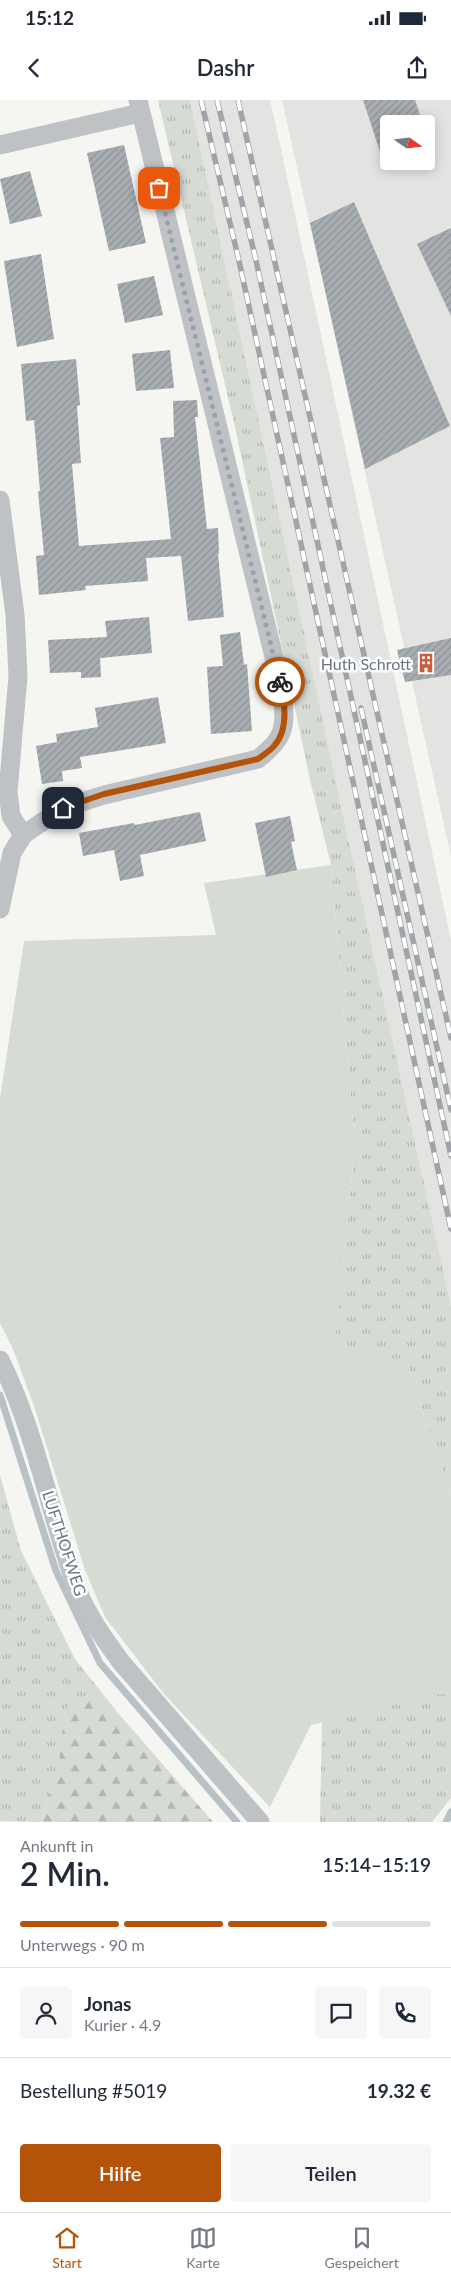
<!DOCTYPE html>
<html lang="de">
<head>
<meta charset="utf-8">
<style>
	body { margin:0; font-family:Lato,sans-serif; background:#f6f6f7; color:#1f2937; height:100vh; display:flex; flex-direction:column; font-size:19px; white-space:nowrap }
	* { box-sizing:border-box; margin:0 }
	p { font-size:16px; color:#747a83 }
	.icon { flex:none; width:28px; height:28px; fill:none; stroke:currentColor; stroke-width:2; stroke-linecap:round; stroke-linejoin:round }
	.map { position:relative; height:1722px; overflow:hidden }
	.side { display:flex; flex-direction:column; background:#fff; flex:1 }
	.side>* { flex:none }
	.needle { width:32px; rotate:104deg }
	.buttons { position:absolute; left:380px; top:15px; display:grid; gap:10px }
	.buttons a { display:grid; place-items:center; width:55px; height:55px; border-radius:5px; background:#fff; box-shadow:0 2px 12px #0003; font-size:25px }
	.pin { position:absolute; display:grid; place-items:center; width:42px; height:42px; color:#fff; margin:-21px; border-radius:10px; box-shadow:0 2px 8px #0006 }
	.courier { position:absolute; display:grid; place-items:center; width:50px; height:50px; margin:-25px; border:4px solid #b45309; border-radius:50%; background:#fff; color:#222; box-shadow:0 1px 6px #0007 }
	.overview em { font-style:normal; font-weight:600 }
	.overview div { display:flex; flex-direction:column-reverse }
	.overview { display:flex; align-items:center; justify-content:space-between; height:85px; padding:0 20px }
	h1 { font-size:32px; font-weight:600; line-height:38px }
	.bar { display:grid; grid-template-columns:repeat(4,1fr); gap:8px 5px; align-content:center; height:60px; padding:0 20px }
	.bar i { height:6px; border-radius:4px; background:#e0e1e3 }
	.bar .active { background:#b45309 }
	.bar p { grid-column:span 4 }
	.line { display:flex; align-items:center; gap:12px; padding:0 20px; border-top:1px solid #e0e1e3 }
	.line div { flex:1 }
	.round { display:grid; place-items:center; flex:none; width:52px; height:52px; border-radius:5px; background:#f6f6f7 }
	.primary-button { display:flex; gap:10px; margin-top:auto; padding:10px 20px }
	.primary-button a { flex:1; height:58px; border-radius:5px; background:#b45309; color:#fff; font-size:20px; font-weight:600; line-height:58px; text-align:center }
	.primary-button a+a { background:#f6f6f7; color:#1f2937 }
	.status { display:flex; justify-content:space-between; align-items:center; height:35px; padding:0 25px; background:#fff; direction:ltr }
	.status svg { height:14px; fill:currentColor }
	header { display:flex; justify-content:space-between; align-items:center; height:65px; padding:0 20px; background:#fff; font-size:22px; font-weight:600 }
	.menu { display:flex; justify-content:space-around; align-items:center; height:70px; border-top:1px solid #e0e1e3; background:#fff; font-size:14px; color:#747a83 }
	.menu a { display:grid; justify-items:center; gap:2px }
	.menu .active { color:#b45309 }
	.map>svg:first-child { display:block }
	.built { fill:#e3e4e2; fill-rule:evenodd }
	.grass { fill:url(#grass-tufts) }
	.forest { fill:url(#forest-firs) }
	.garden { fill:#d6dbd4 }
	.lines { fill:none; stroke-linecap:round; stroke-linejoin:round }
	.stream { stroke:#b8c1c5; stroke-width:7 }
	.building { fill:url(#building-hatch) }
	.minor { stroke:#bfc2c5; stroke-width:19 }
	.rail-casing { stroke:#9fa4a8; stroke-width:5.5 }
	.rail { stroke:#fff; stroke-width:4; stroke-dasharray:11; stroke-linecap:butt }
	.done { stroke:#99a2a7; stroke-width:5; stroke-dasharray:0 9 }
	.route { stroke:#b45309; stroke-width:6 }
	.labels { text-anchor:middle; dominant-baseline:central; stroke-width:5; stroke-linejoin:round; paint-order:stroke }
	.poi-label { font-size:16px; fill:#68757f; stroke:#fff; text-anchor:end }
	.street-label { font-size:16px; fill:#68757f; stroke:#fff }
</style>
</head>
<body>
<div class="status"><b>15:12</b><svg viewBox="0 0 49 12"><path d="M0 12V9h3v3zM5 12V6h3v6zM10 12V3h3v9zM15 12V0h3v12zM26 1h20v11H26zM47 4h2v5h-2z"/></svg></div>
<header><svg class="icon" aria-label="back" viewBox="0 0 24 24"><path d="M15 5l-7 7 7 7"/></svg>Dashr<svg class="icon" aria-label="share" viewBox="0 0 24 24"><path d="M12 15V3M7 8l5-5 5 5M5 13v7h14v-7"/></svg></header>
<div class="map">
<svg width="451" height="1722" viewBox="0 0 451 1722">
	<defs>
		<pattern id="grass-tufts" width="24" height="20" patternUnits="userSpaceOnUse" patternTransform="scale(1.25)"><rect width="24" height="20" fill="#d6dbd4"/><path d="M3 7l-1-3M5 7V3M7 7l1-3M15 17l-1-3M17 17v-4M19 17l1-3" fill="none" stroke="#b1b6b1"/></pattern>
		<pattern id="forest-firs" width="22" height="20" patternUnits="userSpaceOnUse" patternTransform="scale(1.25)"><rect width="22" height="20" fill="#d6dbd4"/><path d="M5 1l3.5 6h-7zM16 11l3.5 6h-7z" fill="#b1b6b1"/></pattern>
		<pattern id="building-hatch" width="6" height="6" patternUnits="userSpaceOnUse" patternTransform="scale(1.25)"><rect width="6" height="6" fill="#a7adb1"/><path d="M-1 1l2-2M0 6l6-6M5 7l2-2" fill="none" stroke="#8c9195"/></pattern>
	</defs>
	<rect width="100%" height="100%" fill="#f5f5f2"/>
	<g class="built">
		<polygon points="190,0 270,0 281,49 451,840 451,1206 343,715"/>
		<path d="M282,0H451V756L397,515ZM389,24H426V61H389Z"/>
	</g>
	<g class="grass">
		<polygon points="158,0 190,0 343,715 451,1206 451,1396 407,1265 335,1242 355,1045 331,765 311,684 235,327"/>
		<polygon points="0,1375 21,1451 75,1559 118,1613 86,1596 65,1609 58,1670 40,1722 0,1721"/>
		<polygon points="451,1593 451,1698 432,1722 320,1722 322,1622 438,1594"/>
	</g>
	<polygon class="forest" points="86,1596 118,1613 213,1722 40,1722 58,1670 65,1609"/>
	<polygon class="garden" points="331,765 355,1045 335,1242 407,1265 451,1396 451,1593 438,1594 311,1625 270,1707 164,1594 105,1517 85,1470 35,1309 13,1249 0,1223 0,999 24,841 216,835 204,783"/>
	<g class="lines">
		<g class="stream">
			<polyline points="0,1295 56,1471 100,1563 237,1722"/>
			<polyline points="446,1722 451,1712"/>
		</g>
	</g>
	<g class="building">
		<polygon points="363,0 415,0 423,24 389,24 389,67 385,67"/>
		<polygon points="124,45 146,143 109,151 87,53"/>
		<polygon points="30,71 42,116 10,124 0,79"/>
		<polygon points="354,102 450,326 365,369 310,123"/>
		<polygon points="451,128 451,216 417,144"/>
		<polygon points="41,154 54,239 17,247 4,161"/>
		<polygon points="154,176 163,215 125,223 117,184"/>
		<polygon points="170,250 174,288 136,291 132,254"/>
		<polygon points="76,259 80,305 77,306 81,363 72,364 79,446 171,439 160,338 174,337 173,301 197,300 198,317 195,317 207,429 218,428 219,454 218,454 224,517 188,521 181,456 146,458 148,481 85,486 86,490 39,495 36,456 44,455 38,391 40,391 34,320 26,321 21,264"/>
		<polygon points="149,517 152,553 100,558 101,577 81,578 81,572 50,573 48,540 107,537 105,521"/>
		<polygon points="240,532 244,565 247,564 252,631 211,634 207,567 223,566 220,535"/>
		<polygon points="451,538 451,575 405,582 397,550"/>
		<polygon points="158,597 166,643 80,657 82,668 62,671 63,681 42,684 36,646 57,642 56,634 98,627 95,608"/>
		<polygon points="200,712 206,741 140,755 144,776 120,781 114,750 83,756 79,733 134,723 135,725"/>
		<polygon points="290,716 295,741 291,742 297,770 266,777 255,723"/>
	</g>
	<g class="lines">
		<g class="minor">
			<polyline points="0,45 140,13"/>
			<polyline points="0,400 15,515 18,576 8,692 11,716 23,735"/>
			<path d="M0,809L12,753L23,735L63,708L104,695L258,659C286,637 285,628 283,594L138,0"/>
			<path d="M0,1260C37,1334 50,1417 79,1494C89,1518 106,1541 121,1562L260,1722"/>
		</g>
		<defs>
			<g id="rail">
				<polyline points="201,0 239,161 451,1129"/>
				<polyline points="217,0 255,156 451,1056"/>
				<polyline points="238,0 451,938"/>
				<polyline points="361,608 451,1010"/>
			</g>
		</defs>
		<use href="#rail" class="rail-casing"/>
		<use href="#rail" class="rail"/>
	</g>
	<g class="lines">
		<polyline class="done" points="159,88 280,582"/>
		<path class="route" d="M63,708L104,694L258,659C263,655 270,651 274,646C289,630 285,602 280,582"/>
	</g>
	<defs>
		<symbol id="building-bare" viewBox="-9 -9 18 18"><path d="M-4-6H4V6H1V3H-1V6H-4ZM-2.5-4.3h1.7v1.8h-1.7ZM.8-4.3h1.7v1.8H.8ZM-2.5-1h1.7V.8h-1.7ZM.8-1h1.7V.8H.8Z" fill="#cc5c3b" stroke="#fff" stroke-width="2.5" paint-order="stroke"/></symbol>
	</defs>
	<g fill-rule="evenodd">
		<use href="#building-bare" x="412" y="549" width="28" height="28"/>
	</g>
	<g class="labels">
		<g class="poi-label">
			<text x="411" y="563">Huth Schrott</text>
		</g>
		<g class="street-label">
			<text transform="translate(65 1443) rotate(72)">LUFTHOFWEG</text>
		</g>
	</g>
</svg>
<div class="buttons">
<a><svg class="needle" viewBox="-14 -14 28 28"><path d="M0-13l5 13h-10z" fill="#e53935"/><path d="M0 13l5-13h-10z" fill="#747a83"/></svg></a>
</div>
<div class="pin" style="left:159px;top:88px;background:#ea580c"><svg class="icon" aria-label="bag" viewBox="0 0 24 24"><path d="M5 8h14l-1 12H6zM9 8a3 3 0 0 1 6 0"/></svg></div>
<div class="pin" style="left:63px;top:708px;background:#1f2937"><svg class="icon" aria-label="home" viewBox="0 0 24 24"><path d="M3 11l9-7 9 7M6 9v11h12V9"/></svg></div>
<div class="courier" style="left:280px;top:582px"><svg class="icon" aria-label="bike" viewBox="0 0 24 24"><circle cx="6" cy="16" r="4"/><circle cx="18" cy="16" r="4"/><path d="M6 16l4-8h5l3 8M10 8l3 8H6M13 5h3"/></svg></div>
</div>
<section class="side">
<div class="overview"><div><h1>2 Min.</h1><p>Ankunft in</p></div><em>15:14–15:19</em></div>
<div class="bar"><i class="active"></i><i class="active"></i><i class="active"></i><i></i><p>Unterwegs · 90 m</p></div>
<div class="line" style="height:90px"><a class="round"><svg class="icon" aria-label="person" viewBox="0 0 24 24"><circle cx="12" cy="8" r="4"/><path d="M4 21q1-7 8-7t8 7"/></svg></a><div><b>Jonas</b><p>Kurier · 4.9</p></div><a class="round"><svg class="icon" aria-label="chat" viewBox="0 0 24 24"><path d="M4 5h16v11H9l-5 4z"/></svg></a><a class="round"><svg class="icon" aria-label="phone" viewBox="0 0 24 24"><path d="M5 4h4l2 5-3 2q2 4 5 5l2-3 5 2v4C11 20 4 13 5 4z"/></svg></a></div>
<div class="line" style="height:65px"><div>Bestellung #5019</div><b>19.32 €</b></div>
<div class="primary-button"><a>Hilfe</a><a>Teilen</a></div>
</section>
<nav class="menu">
<a class="active"><svg class="icon" aria-label="home" viewBox="0 0 24 24"><path d="M3 11l9-7 9 7M6 9v11h12V9"/></svg>Start</a>
<a><svg class="icon" aria-label="map" viewBox="0 0 24 24"><path d="M3 6l6-2 6 2 6-2v14l-6 2-6-2-6 2zM9 4v14M15 6v14"/></svg>Karte</a>
<a><svg class="icon" aria-label="saved" viewBox="0 0 24 24"><path d="M7 4h10v16l-5-4-5 4z"/></svg>Gespeichert</a>
</nav>
</body>
</html>
